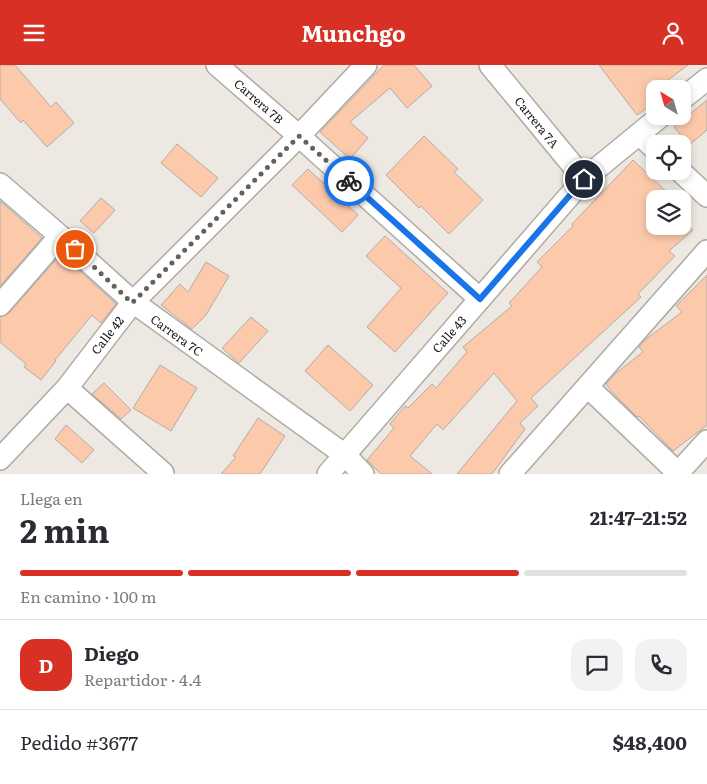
<!DOCTYPE html>
<html lang="es">
<head>
<meta charset="utf-8">
<style>
	body { margin:0; font-family:Literata,serif; background:#f2f2f3; color:#2b2b33; height:100vh; display:flex; flex-direction:column; font-size:19px; white-space:nowrap }
	* { box-sizing:border-box; margin:0 }
	p { font-size:16px; color:#7c7c81 }
	.icon { flex:none; width:28px; height:28px; fill:none; stroke:currentColor; stroke-width:2; stroke-linecap:round; stroke-linejoin:round }
	.map { position:relative; height:409px; overflow:hidden }
	.sheet { display:flex; flex-direction:column; background:#fff; flex:1 }
	.sheet>* { flex:none }
	.needle { width:32px; rotate:323deg }
	.controls { position:absolute; left:646px; top:15px; display:grid; gap:10px }
	.controls a { display:grid; place-items:center; width:45px; height:45px; border-radius:10px; background:#fff; box-shadow:0 2px 8px #0003; font-size:25px }
	.pin { position:absolute; display:grid; place-items:center; width:42px; height:42px; color:#fff; margin:-21px; border:2px solid #fff; border-radius:50%; box-shadow:0 1px 5px #0007 }
	.courier { position:absolute; display:grid; place-items:center; width:50px; height:50px; margin:-25px; border:4px solid #1a73e8; border-radius:50%; background:#fff; color:#222; box-shadow:0 1px 6px #0007 }
	.head em { font-style:normal; font-weight:700 }
	.head div { display:flex; flex-direction:column-reverse }
	.head { display:flex; align-items:center; justify-content:space-between; height:85px; padding:0 20px }
	h1 { font-size:32px; font-weight:700; line-height:38px }
	.bar { display:grid; grid-template-columns:repeat(4,1fr); gap:8px 5px; align-content:center; height:60px; padding:0 20px }
	.bar i { height:6px; border-radius:4px; background:#e1e1e2 }
	.bar .active { background:#d93025 }
	.bar p { grid-column:span 4 }
	.line { display:flex; align-items:center; gap:12px; padding:0 20px; border-top:1px solid #e1e1e2 }
	.line div { flex:1 }
	.round { display:grid; place-items:center; flex:none; width:52px; height:52px; border-radius:15px; background:#f2f2f3 }
	header { display:flex; justify-content:space-between; align-items:center; height:65px; padding:0 20px; background:#d93025; color:#fff; font-size:22px; font-weight:700 }
	.map>svg:first-child { display:block }
	.building { fill:#fcc9aa; stroke:#b4aca8 }
	.lines { fill:none; stroke-linecap:round; stroke-linejoin:round }
	.street-casing { stroke:#afaaa3; stroke-width:24 }
	.street { stroke:#fff; stroke-width:21 }
	.done { stroke:#63615c; stroke-width:5; stroke-dasharray:0 9 }
	.route { stroke:#1a73e8; stroke-width:6 }
	.labels { text-anchor:middle; dominant-baseline:central; stroke-width:5; stroke-linejoin:round; paint-order:stroke }
	.street-label { font-size:12px; fill:#191815; stroke:#fff }
</style>
</head>
<body>
<header><svg class="icon" aria-label="menu" viewBox="0 0 24 24"><path d="M4 6h16M4 12h16M4 18h16"/></svg>Munchgo<svg class="icon" aria-label="person" viewBox="0 0 24 24"><circle cx="12" cy="8" r="4"/><path d="M4 21q1-7 8-7t8 7"/></svg></header>
<div class="map">
<svg width="707" height="409" viewBox="0 0 707 409">
	<rect width="100%" height="100%" fill="#ede8e1"/>
	<g class="building">
		<polygon points="0,0 15,0 51,42 56,37 74,58 47,82 23,55 21,58 0,34"/>
		<polygon points="384,0 414,0 432,21 407,43 390,23 350,57 368,73 350,94 320,67"/>
		<polygon points="599,0 688,0 648,30 654,38 637,50"/>
		<polygon points="707,35 707,65 689,80 674,62"/>
		<polygon points="424,71 458,104 454,107 483,135 449,169 421,141 419,143 386,110"/>
		<polygon points="177,79 218,113 201,132 161,98"/>
		<polygon points="633,95 668,128 664,134 655,134 655,161 682,161 682,154 693,165 669,186 675,191 638,229 641,232 531,333 538,341 520,358 525,364 492,409 457,409 517,336 494,308 443,365 437,359 410,391 432,409 381,409 367,395 394,363 390,359 405,341 408,343 432,319 436,323 467,287 463,282 512,241 509,238 542,202 537,197 573,161 572,159"/>
		<polygon points="308,104 358,150 342,167 292,120"/>
		<polygon points="101,133 115,145 94,168 80,156"/>
		<polygon points="0,136 42,173 0,221"/>
		<polygon points="385,171 448,228 395,287 367,262 401,223 366,191"/>
		<polygon points="61,189 116,239 101,258 92,250 55,295 56,296 41,315 24,302 26,299 0,277 0,252 9,248"/>
		<polygon points="206,197 229,211 206,250 192,264 161,240 180,219 188,227"/>
		<polygon points="707,210 707,360 673,386 639,351 637,352 613,328 606,319 616,308 643,287 639,282 646,274 682,247 676,241"/>
		<polygon points="251,252 268,266 239,298 222,283"/>
		<polygon points="328,280 373,320 350,346 305,306"/>
		<polygon points="160,300 197,323 171,366 133,343"/>
		<polygon points="104,318 131,345 121,354 92,329"/>
		<polygon points="258,353 285,371 260,409 221,409 236,392 233,391"/>
		<polygon points="66,360 94,385 82,398 55,374"/>
	</g>
	<g class="lines">
		<defs>
			<g id="street">
				<polyline points="217,0 299,71 480,234"/>
				<polyline points="490,0 584,114"/>
				<polyline points="682,34 707,14"/>
				<polyline points="639,69 655,84"/>
				<polyline points="680,106 707,131"/>
				<polyline points="0,119 60,171 133,237 345,390 363,409"/>
				<polyline points="0,240 60,171"/>
				<polyline points="588,322 678,408"/>
				<polyline points="67,323 163,408"/>
				<polyline points="0,394 67,323 133,237 299,71 366,0"/>
				<polyline points="328,409 584,114 661,51"/>
				<polyline points="510,409 707,186"/>
				<polyline points="677,409 707,376"/>
			</g>
		</defs>
		<use href="#street" class="street-casing"/>
		<use href="#street" class="street"/>
	</g>
	<g class="lines">
		<polyline class="done" points="75,184 132,238 299,71 349,116"/>
		<polyline class="route" points="349,116 480,234 584,114"/>
	</g>
	<g class="labels">
		<g class="street-label">
			<text transform="translate(259 36) rotate(41)">Carrera 7B</text>
			<text transform="translate(537 57) rotate(51)">Carrera 7A</text>
			<text transform="translate(449 269) rotate(-49)">Calle 43</text>
			<text transform="translate(107 270) rotate(-52)">Calle 42</text>
			<text transform="translate(177 270) rotate(36)">Carrera 7C</text>
		</g>
	</g>
</svg>
<div class="controls">
<a><svg class="needle" viewBox="-14 -14 28 28"><path d="M0-13l5 13h-10z" fill="#e53935"/><path d="M0 13l5-13h-10z" fill="#7c7c81"/></svg></a>
<a><svg class="icon" aria-label="locate" viewBox="0 0 24 24"><circle cx="12" cy="12" r="6"/><path d="M12 2v4M12 18v4M2 12h4M18 12h4"/></svg></a>
<a><svg class="icon" aria-label="layers" viewBox="0 0 24 24"><path d="M12 4l9 5-9 5-9-5zM3 14l9 5 9-5"/></svg></a>
</div>
<div class="pin" style="left:75px;top:184px;background:#ea580c"><svg class="icon" aria-label="bag" viewBox="0 0 24 24"><path d="M5 8h14l-1 12H6zM9 8a3 3 0 0 1 6 0"/></svg></div>
<div class="pin" style="left:584px;top:114px;background:#1f2937"><svg class="icon" aria-label="home" viewBox="0 0 24 24"><path d="M3 11l9-7 9 7M6 9v11h12V9"/></svg></div>
<div class="courier" style="left:349px;top:116px"><svg class="icon" aria-label="bike" viewBox="0 0 24 24"><circle cx="6" cy="16" r="4"/><circle cx="18" cy="16" r="4"/><path d="M6 16l4-8h5l3 8M10 8l3 8H6M13 5h3"/></svg></div>
</div>
<section class="sheet">
<div class="head"><div><h1>2 min</h1><p>Llega en</p></div><em>21:47–21:52</em></div>
<div class="bar"><i class="active"></i><i class="active"></i><i class="active"></i><i></i><p>En camino · 100 m</p></div>
<div class="line" style="height:90px"><b class="round" style="background:#d93025;color:#fff">D</b><div><b>Diego</b><p>Repartidor · 4.4</p></div><a class="round"><svg class="icon" aria-label="chat" viewBox="0 0 24 24"><path d="M4 5h16v11H9l-5 4z"/></svg></a><a class="round"><svg class="icon" aria-label="phone" viewBox="0 0 24 24"><path d="M5 4h4l2 5-3 2q2 4 5 5l2-3 5 2v4C11 20 4 13 5 4z"/></svg></a></div>
<div class="line" style="height:65px"><div>Pedido #3677</div><b>$48,400</b></div>
</section>
</body>
</html>
